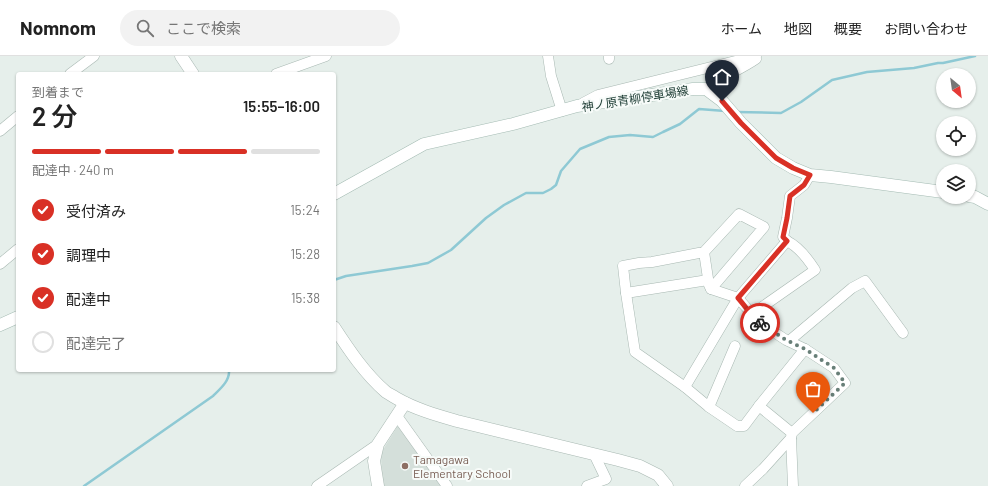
<!DOCTYPE html>
<html lang="ja">
<head>
<meta charset="utf-8">
<style>
	body { margin:0; font-family:Barlow,"Noto Sans JP",sans-serif; background:#f2f2f2; color:#222; height:100vh; display:flex; flex-direction:column; font-size:15px; white-space:nowrap }
	* { box-sizing:border-box; margin:0 }
	p { font-size:13px; color:#767676 }
	.icon { flex:none; width:22px; height:22px; fill:none; stroke:currentColor; stroke-width:2; stroke-linecap:round; stroke-linejoin:round }
	.map { position:relative; flex:1; overflow:hidden }
	.panel { position:absolute; left:16px; top:16px; width:320px; height:300px; display:flex; flex-direction:column; background:#fff; border-radius:4px; box-shadow:0 1px 3px #0004 }
	.panel>* { flex:none }
	.needle { width:26px; rotate:151deg }
	.buttons { position:absolute; left:936px; top:12px; display:grid; gap:8px }
	.buttons a { display:grid; place-items:center; width:40px; height:40px; border-radius:50%; background:#fff; box-shadow:0 1px 3px #0004; font-size:20px }
	.pin { position:absolute; display:grid; place-items:center; width:34px; height:34px; color:#fff; margin:-41px -17px; border-radius:50% 50% 50% 0; rotate:-45deg; box-shadow:0 0 4px #0007 }
	.pin .icon { rotate:45deg }
	.courier { position:absolute; display:grid; place-items:center; width:40px; height:40px; margin:-20px; border:3px solid #d93025; border-radius:50%; background:#fff; color:#222; box-shadow:0 1px 5px #0007 }
	.summary em { font-style:normal; font-weight:600 }
	.summary div { display:flex; flex-direction:column-reverse }
	.summary { display:flex; align-items:center; justify-content:space-between; height:68px; padding:0 16px }
	h1 { font-size:26px; font-weight:600; line-height:30px }
	.bar { display:grid; grid-template-columns:repeat(4,1fr); gap:6px 4px; align-content:center; height:48px; padding:0 16px }
	.bar i { height:5px; border-radius:3px; background:#e0e0e0 }
	.bar .current { background:#d93025 }
	.bar p { grid-column:span 4 }
	ol { padding:0 16px; list-style:none }
	li { display:flex; align-items:center; gap:12px; height:44px }
	li p { margin-inline-start:auto }
	li .icon { padding:4px; border-radius:50%; background:#d93025; color:#fff; stroke-width:4 }
	li:last-child { color:#767676 }
	li i { width:22px; height:22px; border:2px solid #e0e0e0; border-radius:50% }
	header { display:flex; align-items:center; gap:24px; box-sizing:border-box; height:56px; padding:0 20px; background:#fff; border-bottom:1px solid #e0e0e0 }
	header strong { font-size:19px }
	nav { display:flex; gap:22px; margin-inline-start:auto; font-size:14px }
	.search { width:280px; height:36px; background:#f2f2f2; display:flex; align-items:center; gap:10px; box-sizing:border-box; padding:0 14px; border-radius:22px; color:#767676; font-size:15px }
	.map>svg:first-child { display:block }
	.built { fill:#d4dfda }
	.lines { fill:none; stroke-linecap:round; stroke-linejoin:round }
	.stream { stroke:#8ec9d4; stroke-width:2.5 }
	.minor-casing { stroke:#a8b8b2; stroke-width:11 }
	.tertiary-casing { stroke:#a8b8b2; stroke-width:13 }
	.secondary-casing { stroke:#a4bbb3; stroke-width:13 }
	.minor { stroke:#fff; stroke-width:10 }
	.tertiary { stroke:#fff; stroke-width:12 }
	.secondary { stroke:#fff; stroke-width:12 }
	.done { stroke:#687f78; stroke-width:4; stroke-dasharray:0 7.2 }
	.route { stroke:#d93025; stroke-width:5 }
	.education-dot { fill:#8d6e63; stroke:#f7fbf9; stroke-width:1.5 }
	.labels { text-anchor:middle; dominant-baseline:central; stroke-width:4; stroke-linejoin:round; paint-order:stroke }
	.street-label { font-size:12px; fill:#24423a; stroke:#f7fbf9 }
	.education-label { font-size:12px; fill:#785e54; stroke:#f7fbf9; text-anchor:start }
</style>
</head>
<body>
<header>
<strong>Nomnom</strong>
<div class="search"><svg class="icon" aria-label="search" viewBox="0 0 24 24"><circle cx="10" cy="10" r="6"/><path d="M15 15l6 6"/></svg>ここで検索</div>
<nav><a>ホーム</a><a>地図</a><a>概要</a><a>お問い合わせ</a></nav>
</header>
<div class="map">
<svg width="988" height="430" viewBox="0 0 988 430">
	<rect width="100%" height="100%" fill="#e6efeb"/>
	<polygon class="built" points="399,368 443,430 383,430 382,424 381,397"/>
	<g class="lines">
		<g class="stream">
			<polyline points="736,56 781,57 801,46 832,24 867,16 914,12 938,7 943,7 975,0"/>
			<polyline points="334,224 346,220 412,210 428,207 451,194 486,162 504,149 526,137 543,137 551,133 556,129 561,115 580,93 609,81 630,79 653,81 663,76 680,68 699,53 725,55"/>
			<path d="M84,430L213,340C220,333 230,325 229,314"/>
		</g>
		<defs>
			<g id="minor">
				<polyline points="548,0 551,20 562,55"/>
				<polyline points="609,0 609,3"/>
				<polyline points="70,18 94,0"/>
				<polyline points="276,18 326,0"/>
				<path d="M706,33C721,21 740,14 756,3"/>
				<polyline points="583,47 598,39 756,0"/>
				<polyline points="0,75 18,60"/>
				<polyline points="787,185 783,181 787,162 790,140 804,129 810,119"/>
				<polyline points="704,196 709,229 711,233 764,171 739,158 704,196 652,206 639,207 623,210 626,237 635,296 685,331 709,351 737,370 744,370 759,350 792,377"/>
				<polyline points="0,208 18,193"/>
				<path d="M711,233L738,242L787,185C799,191 808,203 815,214L752,258"/>
				<polyline points="626,237 708,224"/>
				<polyline points="789,285 852,232 865,225 903,277"/>
				<polyline points="685,331 738,242 752,258 754,263 786,284 805,293 834,312 845,327 792,377 791,382 763,413 745,430"/>
				<polyline points="759,350 805,293"/>
				<polyline points="709,351 735,290"/>
				<polyline points="397,360 447,430"/>
				<polyline points="791,382 793,430"/>
				<polyline points="317,430 378,388"/>
				<polyline points="587,430 606,423 594,398"/>
			</g>
			<g id="tertiary">
				<polyline points="181,0 193,18"/>
				<path d="M334,271C349,294 365,318 386,336C389,338 393,340 396,342C415,353 436,359 457,365L618,404L640,410L658,419L667,430"/>
				<polyline points="378,430 374,405 378,388 405,347"/>
			</g>
			<g id="secondary">
				<polyline points="334,138 424,88 513,68 577,50 693,33 706,33 722,45 741,67 776,102 793,112 810,119 831,121 943,136"/>
				<polyline points="969,140 975,141 988,148"/>
				<polyline points="0,269 18,261"/>
			</g>
		</defs>
		<use href="#minor" class="minor-casing"/>
		<use href="#tertiary" class="tertiary-casing"/>
		<use href="#secondary" class="secondary-casing"/>
		<use href="#minor" class="minor"/>
		<use href="#tertiary" class="tertiary"/>
		<use href="#secondary" class="secondary"/>
	</g>
	<g class="lines">
		<polyline class="done" points="760,267 786,284 805,293 834,312 845,327 813,357"/>
		<path class="route" d="M722,45L741,67L776,102L793,112L810,119L804,129L790,140L787,162L783,181L787,185L738,242C746,251 752,261 760,267"/>
	</g>
	<circle class="education-dot" cx="405" cy="410" r="4"/>
	<g class="labels">
		<g class="street-label">
			<text transform="translate(635 42) rotate(-9)">神ノ原青柳停車場線</text>
		</g>
		<g class="education-label">
			<text x="413" y="403">Tamagawa<tspan x="413" dy="14">Elementary School</tspan></text>
		</g>
	</g>
</svg>
<div class="buttons">
<a><svg class="needle" viewBox="-14 -14 28 28"><path d="M0-13l5 13h-10z" fill="#e53935"/><path d="M0 13l5-13h-10z" fill="#767676"/></svg></a>
<a><svg class="icon" aria-label="locate" viewBox="0 0 24 24"><circle cx="12" cy="12" r="6"/><path d="M12 2v4M12 18v4M2 12h4M18 12h4"/></svg></a>
<a><svg class="icon" aria-label="layers" viewBox="0 0 24 24"><path d="M12 4l9 5-9 5-9-5zM3 14l9 5 9-5"/></svg></a>
</div>
<div class="pin" style="left:813px;top:357px;background:#ea580c"><svg class="icon" aria-label="bag" viewBox="0 0 24 24"><path d="M5 8h14l-1 12H6zM9 8a3 3 0 0 1 6 0"/></svg></div>
<div class="pin" style="left:722px;top:45px;background:#1f2937"><svg class="icon" aria-label="home" viewBox="0 0 24 24"><path d="M3 11l9-7 9 7M6 9v11h12V9"/></svg></div>
<div class="courier" style="left:760px;top:267px"><svg class="icon" aria-label="bike" viewBox="0 0 24 24"><circle cx="6" cy="16" r="4"/><circle cx="18" cy="16" r="4"/><path d="M6 16l4-8h5l3 8M10 8l3 8H6M13 5h3"/></svg></div>
<section class="panel">
<div class="summary"><div><h1>2 分</h1><p>到着まで</p></div><em>15:55–16:00</em></div>
<div class="bar"><i class="current"></i><i class="current"></i><i class="current"></i><i></i><p>配達中 · 240 m</p></div>
<ol>
<li><svg class="icon" aria-label="check" viewBox="0 0 24 24"><path d="M5 12l5 5 9-10"/></svg>受付済み<p>15:24</p></li>
<li><svg class="icon" aria-label="check" viewBox="0 0 24 24"><path d="M5 12l5 5 9-10"/></svg>調理中<p>15:28</p></li>
<li><svg class="icon" aria-label="check" viewBox="0 0 24 24"><path d="M5 12l5 5 9-10"/></svg>配達中<p>15:38</p></li>
<li><i></i>配達完了</li>
</ol>
</section>
</div>
</body>
</html>
